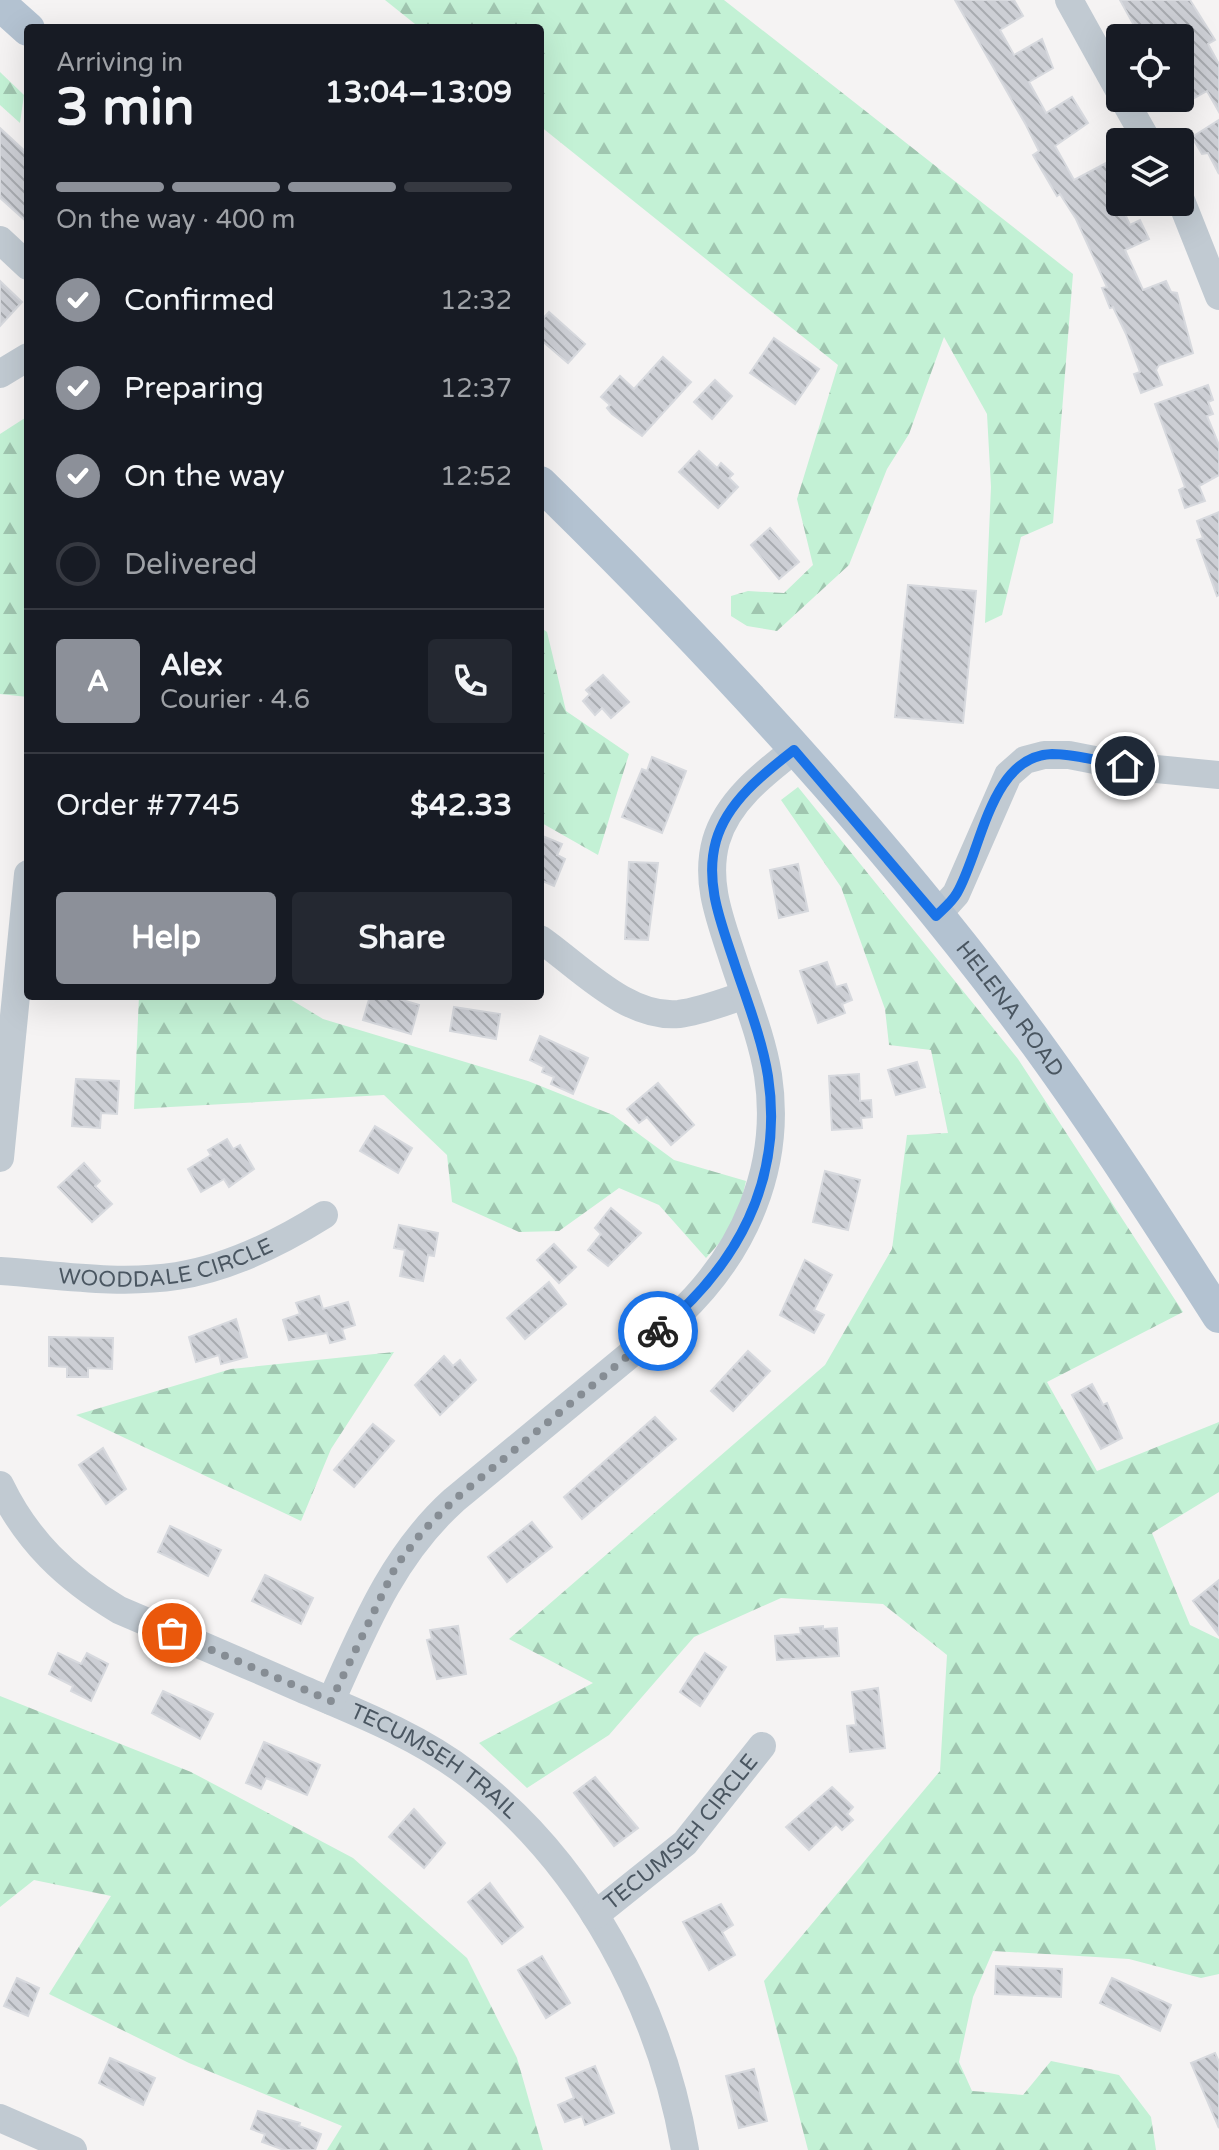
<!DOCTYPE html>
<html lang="en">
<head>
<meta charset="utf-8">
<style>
	body { margin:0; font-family:"Varela Round",sans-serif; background:#242831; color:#f1f3f6; height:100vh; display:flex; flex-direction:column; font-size:30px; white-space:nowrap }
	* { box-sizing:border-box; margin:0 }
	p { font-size:26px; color:#9ea1a6 }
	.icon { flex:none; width:44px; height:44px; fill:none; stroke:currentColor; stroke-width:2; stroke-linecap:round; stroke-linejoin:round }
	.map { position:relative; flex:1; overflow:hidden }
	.details { position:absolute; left:24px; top:24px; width:520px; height:976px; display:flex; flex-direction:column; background:#171b24; border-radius:8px; box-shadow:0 8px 32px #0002 }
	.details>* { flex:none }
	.fabs { position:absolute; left:1106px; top:24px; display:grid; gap:16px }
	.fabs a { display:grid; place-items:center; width:88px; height:88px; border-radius:8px; background:#171b24; box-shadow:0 8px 32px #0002; font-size:40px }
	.pin { position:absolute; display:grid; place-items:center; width:68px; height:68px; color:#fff; margin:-34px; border:4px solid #fff; border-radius:50%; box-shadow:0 2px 8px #0007 }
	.courier { position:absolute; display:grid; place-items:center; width:80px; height:80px; margin:-40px; border:6px solid #1a73e8; border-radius:50%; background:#fff; color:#222; box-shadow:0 2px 10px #0007 }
	.head em { font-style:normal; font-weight:700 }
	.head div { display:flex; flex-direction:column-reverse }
	.head { display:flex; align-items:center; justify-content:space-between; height:136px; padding:0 32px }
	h1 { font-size:52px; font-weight:700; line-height:60px }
	.bar { display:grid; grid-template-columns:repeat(4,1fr); gap:12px 8px; align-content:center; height:96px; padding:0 32px }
	.bar i { height:10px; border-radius:6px; background:#363941 }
	.bar .current { background:#8c9099 }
	.bar p { grid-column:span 4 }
	.line { display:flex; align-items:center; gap:20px; padding:0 32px; border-top:2px solid #363941 }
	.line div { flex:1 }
	.round { display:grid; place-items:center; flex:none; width:84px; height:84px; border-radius:8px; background:#242831 }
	ol { padding:0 32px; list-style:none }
	li { display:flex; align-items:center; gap:24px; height:88px }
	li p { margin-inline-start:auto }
	li .icon { padding:8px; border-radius:50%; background:#8c9099; color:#fff; stroke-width:4 }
	li:last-child { color:#9ea1a6 }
	li i { width:44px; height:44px; border:4px solid #363941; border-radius:50% }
	.action { display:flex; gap:16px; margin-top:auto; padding:16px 32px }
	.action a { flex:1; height:92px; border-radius:8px; background:#8c9099; color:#fff; font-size:32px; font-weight:700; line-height:92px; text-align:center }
	.action a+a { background:#242831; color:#f1f3f6 }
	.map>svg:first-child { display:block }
	.forest { fill:url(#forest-firs) }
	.building { fill:url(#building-back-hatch); stroke:#d7d9de; stroke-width:2 }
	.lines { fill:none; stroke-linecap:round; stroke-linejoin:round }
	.minor { stroke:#c1cad2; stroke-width:28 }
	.major { stroke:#b3c2d1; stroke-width:34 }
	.done { stroke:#868d94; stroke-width:8; stroke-dasharray:0 14.4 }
	.route { stroke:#1a73e8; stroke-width:10 }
	.labels { text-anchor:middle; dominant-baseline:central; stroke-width:7; stroke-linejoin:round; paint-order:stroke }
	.street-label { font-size:22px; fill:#4a5661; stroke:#fff }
</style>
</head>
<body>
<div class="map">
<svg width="1219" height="2150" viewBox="0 0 1219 2150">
	<defs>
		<pattern id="forest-firs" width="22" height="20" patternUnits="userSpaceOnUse" patternTransform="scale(2)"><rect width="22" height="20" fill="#c3f1d5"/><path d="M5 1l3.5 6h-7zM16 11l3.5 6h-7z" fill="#a0c6b0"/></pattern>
		<pattern id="building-back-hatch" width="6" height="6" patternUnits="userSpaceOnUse" patternTransform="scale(2)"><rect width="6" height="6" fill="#cdcfd5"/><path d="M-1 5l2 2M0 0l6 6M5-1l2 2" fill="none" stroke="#a8abb0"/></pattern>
	</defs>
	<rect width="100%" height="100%" fill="#f5f3f3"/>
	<g class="forest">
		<polygon points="385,0 724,0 1073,274 1053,523 1021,537 1002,615 985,623 991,487 987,414 944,337 909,434 887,469 849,565 777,631 747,626 731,616 731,596 748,591 784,593 813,565 797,499 838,365 540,126 540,28 420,28"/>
		<polygon points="0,72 24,95 20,123 0,105"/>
		<polygon points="28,416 28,697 0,694 0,434"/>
		<polygon points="540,627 547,632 566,711 629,754 598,855 540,822"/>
		<polygon points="798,787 1018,1059 1183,1312 1047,1382 1097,1471 1219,1422 1219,1492 1152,1533 1190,1625 1219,1639 1219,1974 1201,1978 1129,1959 993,1951 973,1997 959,2062 972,2091 1023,2095 1051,2061 1119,2075 1151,2117 1156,2150 808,2150 764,1981 940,1771 947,1655 883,1604 781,1598 694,1637 609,1735 527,1788 479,1743 593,1683 509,1639 825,1365 892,1249 907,1135 948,1133 931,1050 889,1045 885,1009 841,887 781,800"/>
		<polygon points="139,996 285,996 323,1019 528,1081 613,1115 674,1160 746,1181 736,1224 706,1258 659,1205 619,1188 559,1231 519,1232 452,1202 447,1155 384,1095 134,1109"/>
		<polygon points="394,1352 331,1449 301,1521 76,1415 231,1369"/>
		<polygon points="0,1696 191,1772 353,1858 467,1958 517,2058 543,2150 327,2150 342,2126 189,2063 49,1994 111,1896 34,1880 0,1907"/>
	</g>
	<g class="building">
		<polygon points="955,0 1014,0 1023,16 1000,30 1014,55 1042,39 1053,68 1029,82 1046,113 1072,97 1088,123 1055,146 1074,180 1110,161 1115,172 1120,169 1120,203 1130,225 1140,220 1149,239 1125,250 1143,290 1166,281 1171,292 1177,293 1193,353 1159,365 1156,370 1162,385 1141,393 1134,374 1140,372 1126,334 1113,307 1110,308 1102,288 1107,287 1076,219 1060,194 1057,196 1033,155 1039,151 1026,125"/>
		<polygon points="1120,0 1190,0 1215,40 1208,44 1219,64 1219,112 1207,91 1180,106 1180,38 1141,38"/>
		<polygon points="1219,120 1219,174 1208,153 1202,154 1192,137"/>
		<polygon points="0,128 28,154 28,223 0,198"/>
		<polygon points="0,281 22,302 0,326"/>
		<polygon points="549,312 585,344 568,363 540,339 540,322"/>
		<polygon points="774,338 819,369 795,404 750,373"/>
		<polygon points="663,357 691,382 642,436 612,414 607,408 610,405 601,397 620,376 634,389"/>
		<polygon points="715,380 732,396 712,419 694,402"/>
		<polygon points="1208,385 1213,400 1208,402 1213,414 1207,416 1219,445 1219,475 1199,486 1205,501 1185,508 1179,490 1185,487 1155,404"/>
		<polygon points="699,451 717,468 721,463 733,474 729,478 738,487 718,508 679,472"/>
		<polygon points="1219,512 1219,595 1217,596 1197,540 1203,538 1197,521"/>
		<polygon points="770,528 799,562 779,579 751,545"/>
		<polygon points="908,585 976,591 963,723 895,717"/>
		<polygon points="603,675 629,702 611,718 602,708 595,715 583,701 590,694 586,690"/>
		<polygon points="652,757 686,771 662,833 622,817 642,769 647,771"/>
		<polygon points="540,835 562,844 557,855 565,859 554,886 540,880"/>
		<polygon points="629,862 658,863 648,940 625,939"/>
		<polygon points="798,864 808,911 779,918 770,870"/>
		<polygon points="827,962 836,987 846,984 852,1000 842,1004 845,1013 818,1023 800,971"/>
		<polygon points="370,996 389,996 419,1005 411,1034 363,1020"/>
		<polygon points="454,1007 500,1014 496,1039 450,1031"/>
		<polygon points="540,1036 588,1058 573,1094 551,1084 554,1077 542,1072 544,1067 530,1060"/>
		<polygon points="917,1062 925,1087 896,1095 888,1070"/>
		<polygon points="859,1074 860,1101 871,1100 872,1117 861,1118 862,1128 832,1130 829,1076"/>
		<polygon points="76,1079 119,1081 117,1114 101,1113 100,1128 72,1126"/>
		<polygon points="658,1083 694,1125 671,1145 647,1117 639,1123 627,1109"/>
		<polygon points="375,1126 412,1148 398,1173 360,1151"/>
		<polygon points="227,1139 233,1149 240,1145 254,1169 229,1187 224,1179 201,1192 188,1169 211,1155 208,1150"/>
		<polygon points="84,1163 100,1181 95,1186 112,1204 92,1222 58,1187"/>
		<polygon points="825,1171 860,1180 848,1230 813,1222"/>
		<polygon points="611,1208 641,1233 608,1266 588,1250 601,1234 595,1228"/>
		<polygon points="399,1225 438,1233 434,1256 428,1255 423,1281 400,1276 405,1250 394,1248"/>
		<polygon points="554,1244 576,1267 559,1283 537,1260"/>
		<polygon points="805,1260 832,1275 814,1310 824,1315 814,1333 780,1315"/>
		<polygon points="549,1282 566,1304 525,1339 507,1318"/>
		<polygon points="319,1296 323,1309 348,1302 355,1325 342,1329 345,1339 330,1343 327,1333 289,1340 283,1320 300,1314 296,1303"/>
		<polygon points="236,1319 247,1357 221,1364 219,1355 196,1362 189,1337"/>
		<polygon points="49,1337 113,1338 112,1369 88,1368 88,1377 67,1377 67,1367 49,1366"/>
		<polygon points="748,1351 770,1371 733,1411 711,1391"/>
		<polygon points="444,1356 453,1366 460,1360 476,1380 440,1415 415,1385"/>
		<polygon points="1092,1384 1103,1405 1107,1403 1122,1438 1101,1449 1072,1395"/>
		<polygon points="655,1417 676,1439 582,1519 564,1497"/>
		<polygon points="373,1424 394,1441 354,1487 334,1470"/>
		<polygon points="103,1448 126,1489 106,1504 79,1465"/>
		<polygon points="532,1522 552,1547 507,1582 488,1557"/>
		<polygon points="170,1526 221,1550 208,1576 158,1552"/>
		<polygon points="265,1575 313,1598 301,1624 252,1601"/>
		<polygon points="1219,1580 1219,1635 1193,1601"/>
		<polygon points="458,1626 466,1674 437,1679 427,1640 432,1639 430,1630"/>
		<polygon points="823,1626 823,1629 837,1628 839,1656 777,1660 775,1636 801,1634 800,1628"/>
		<polygon points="58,1653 81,1664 87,1653 108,1664 91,1701 71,1691 73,1686 49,1674"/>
		<polygon points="705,1653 726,1667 700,1706 680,1692"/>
		<polygon points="878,1688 885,1748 850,1752 847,1726 856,1725 852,1692"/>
		<polygon points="163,1691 213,1714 200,1739 152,1713"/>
		<polygon points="264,1742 320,1765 307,1795 266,1778 261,1789 246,1783"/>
		<polygon points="595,1777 638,1828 614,1846 574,1793"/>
		<polygon points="832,1787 853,1807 847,1814 853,1820 842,1830 836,1824 809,1850 786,1827"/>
		<polygon points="414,1809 445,1843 424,1868 389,1837"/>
		<polygon points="490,1883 523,1927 502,1944 468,1902"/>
		<polygon points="721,1904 733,1925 722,1932 735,1955 709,1970 683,1922"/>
		<polygon points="542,1956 570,2003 546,2018 518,1970"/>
		<polygon points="996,1966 1062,1969 1061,1997 995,1994"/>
		<polygon points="17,1978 39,1988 28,2016 4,2006"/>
		<polygon points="1112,1978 1171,2005 1160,2031 1100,2003"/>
		<polygon points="1215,2053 1219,2062 1219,2128 1191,2063"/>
		<polygon points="110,2058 155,2078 143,2105 99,2083"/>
		<polygon points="595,2066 614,2113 585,2125 582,2116 565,2122 558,2105 574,2098 566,2078"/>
		<polygon points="754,2069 767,2121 739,2128 726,2076"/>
		<polygon points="258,2111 300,2123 299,2126 321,2134 315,2150 284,2150 262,2142 265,2134 251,2129"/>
	</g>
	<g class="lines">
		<g class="minor">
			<polyline points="1069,0 1120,92"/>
			<polyline points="1123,98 1148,142"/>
			<polyline points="1180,198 1219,296"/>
			<polyline points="0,240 28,266"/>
			<polyline points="0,374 28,357"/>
			<polyline points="936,916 956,894 1008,775 1025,760 1044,755 1069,755 1125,766 1219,775"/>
			<path d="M540,939C579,966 627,1019 679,1014C702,1011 724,1002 745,995"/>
			<polyline points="0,1158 28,874"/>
			<path id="s1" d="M0,1271C58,1275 119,1285 177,1276C228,1268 281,1242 324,1215"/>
			<path id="s2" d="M0,1485C27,1541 66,1578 119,1610C180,1636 241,1662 302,1689C359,1713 420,1737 469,1775C585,1864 661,2008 685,2150"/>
			<path d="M331,1701C364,1627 393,1555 454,1500L678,1315C744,1253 782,1167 768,1075C762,1038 747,1001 735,965C722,924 704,884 716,841C727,802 763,774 794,750"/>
			<path id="s3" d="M595,1915L685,1843L762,1746"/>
			<polyline points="0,2118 73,2150"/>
		</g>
		<g class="major">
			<polyline points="0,4 28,29"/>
			<path id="s4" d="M540,483C718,657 890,844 1037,1044C1101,1132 1160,1224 1219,1316"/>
		</g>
	</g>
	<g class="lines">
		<polyline class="done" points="172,1633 331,1701 396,1566 423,1531 454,1500 658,1331"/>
		<path class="route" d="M658,1331C737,1266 784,1181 768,1076C762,1039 747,1001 735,965C722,925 704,884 716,841C727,802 763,774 794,750L936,916C943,909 952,902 957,893C982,850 990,756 1052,754C1076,754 1101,762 1125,766"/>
	</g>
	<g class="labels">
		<g class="street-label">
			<text stroke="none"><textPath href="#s4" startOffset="706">HELENA ROAD</textPath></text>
			<text stroke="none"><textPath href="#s1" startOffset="168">WOODDALE CIRCLE</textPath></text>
			<text stroke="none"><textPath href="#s2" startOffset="526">TECUMSEH TRAIL</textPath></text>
			<text stroke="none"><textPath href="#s3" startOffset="120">TECUMSEH CIRCLE</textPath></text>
		</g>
	</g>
</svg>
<div class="fabs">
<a><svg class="icon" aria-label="locate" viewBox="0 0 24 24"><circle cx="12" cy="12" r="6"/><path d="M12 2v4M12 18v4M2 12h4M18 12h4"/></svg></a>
<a><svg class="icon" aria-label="layers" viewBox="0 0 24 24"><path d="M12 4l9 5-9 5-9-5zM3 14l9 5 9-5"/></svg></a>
</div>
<div class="pin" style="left:172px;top:1633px;background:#ea580c"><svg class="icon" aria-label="bag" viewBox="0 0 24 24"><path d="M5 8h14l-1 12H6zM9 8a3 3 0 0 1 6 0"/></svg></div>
<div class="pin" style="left:1125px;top:766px;background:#1f2937"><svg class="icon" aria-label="home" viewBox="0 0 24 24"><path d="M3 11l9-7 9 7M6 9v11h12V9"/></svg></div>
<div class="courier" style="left:658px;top:1331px"><svg class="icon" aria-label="bike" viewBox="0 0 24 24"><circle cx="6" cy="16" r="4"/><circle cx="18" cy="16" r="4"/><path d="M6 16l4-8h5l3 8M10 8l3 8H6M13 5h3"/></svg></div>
<section class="details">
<div class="head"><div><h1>3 min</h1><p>Arriving in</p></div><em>13:04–13:09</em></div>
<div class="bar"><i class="current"></i><i class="current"></i><i class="current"></i><i></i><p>On the way · 400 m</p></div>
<ol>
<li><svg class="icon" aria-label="check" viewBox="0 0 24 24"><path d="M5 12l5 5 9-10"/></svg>Confirmed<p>12:32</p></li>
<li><svg class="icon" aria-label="check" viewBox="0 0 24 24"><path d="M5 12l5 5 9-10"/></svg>Preparing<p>12:37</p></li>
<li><svg class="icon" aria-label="check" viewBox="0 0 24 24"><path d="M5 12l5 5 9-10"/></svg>On the way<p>12:52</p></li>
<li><i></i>Delivered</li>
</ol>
<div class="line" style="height:144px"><b class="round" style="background:#8c9099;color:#fff">A</b><div><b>Alex</b><p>Courier · 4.6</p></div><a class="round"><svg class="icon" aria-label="phone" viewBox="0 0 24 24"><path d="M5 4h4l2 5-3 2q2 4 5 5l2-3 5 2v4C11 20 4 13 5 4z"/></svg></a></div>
<div class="line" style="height:104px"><div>Order #7745</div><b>$42.33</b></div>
<div class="action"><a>Help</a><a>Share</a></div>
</section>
</div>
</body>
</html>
